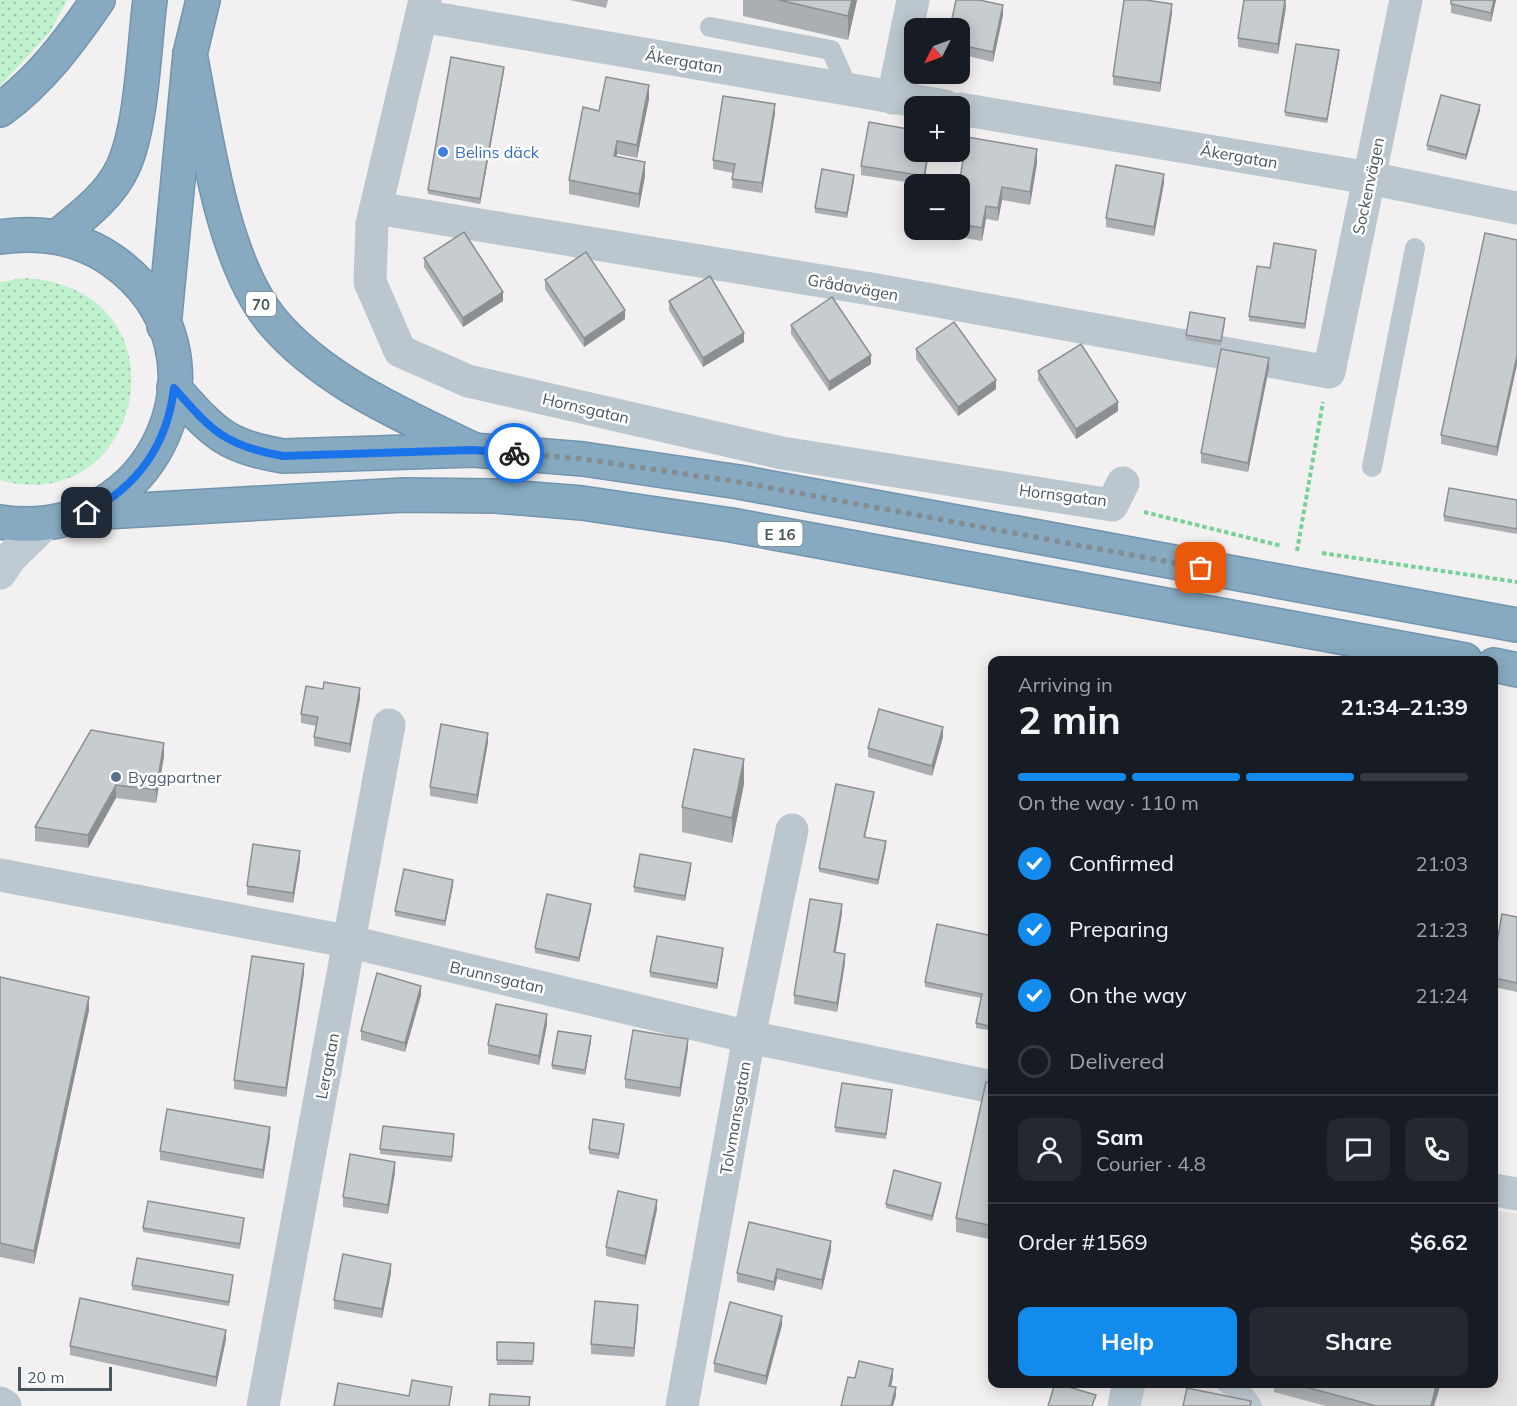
<!DOCTYPE html>
<html lang="en">
<head>
<meta charset="utf-8">
<style>
	body { margin:0; font-family:Mulish,sans-serif; background:#242831; color:#f1f3f6; height:100vh; display:flex; flex-direction:column; font-size:22px; white-space:nowrap }
	* { box-sizing:border-box; margin:0 }
	p { font-size:20px; color:#9ea1a6 }
	.icon { flex:none; width:33px; height:33px; fill:none; stroke:currentColor; stroke-width:2; stroke-linecap:round; stroke-linejoin:round }
	.map { position:relative; flex:1; overflow:hidden }
	.drawer { position:absolute; left:988px; top:656px; width:510px; height:732px; display:flex; flex-direction:column; background:#171b24; border-radius:12px; box-shadow:0 3px 15px #0003 }
	.drawer>* { flex:none }
	.needle { width:39px; rotate:228deg }
	.tools { position:absolute; left:904px; top:18px; display:grid; gap:12px }
	.tools a { display:grid; place-items:center; width:66px; height:66px; border-radius:12px; background:#171b24; box-shadow:0 3px 15px #0003; font-size:30px }
	.scale { position:absolute; left:18px; bottom:15px; width:94px; box-sizing:border-box; padding-left:6px; border:3px solid #47575f; border-top:0; font-size:16px; line-height:21px; white-space:nowrap; color:#47575f; -webkit-text-stroke:4px #fff; paint-order:stroke }
	.pin { position:absolute; display:grid; place-items:center; width:51px; height:51px; color:#fff; margin:-26px; border-radius:12px; box-shadow:0 3px 9px #0006 }
	.courier { position:absolute; display:grid; place-items:center; width:60px; height:60px; margin:-30px; border:4px solid #1a73e8; border-radius:50%; background:#fff; color:#222; box-shadow:0 2px 8px #0007 }
	.summary em { font-style:normal; font-weight:700 }
	.summary div { display:flex; flex-direction:column-reverse }
	.summary { display:flex; align-items:center; justify-content:space-between; height:102px; padding:0 30px }
	h1 { font-size:39px; font-weight:700; line-height:45px }
	.bar { display:grid; grid-template-columns:repeat(4,1fr); gap:9px 6px; align-content:center; height:72px; padding:0 30px }
	.bar i { height:8px; border-radius:4px; background:#363941 }
	.bar .active { background:#128bec }
	.bar p { grid-column:span 4 }
	.line { display:flex; align-items:center; gap:15px; padding:0 30px; border-top:2px solid #363941 }
	.line div { flex:1 }
	.round { display:grid; place-items:center; flex:none; width:63px; height:63px; border-radius:12px; background:#242831 }
	ol { padding:0 30px; list-style:none }
	li { display:flex; align-items:center; gap:18px; height:66px }
	li p { margin-inline-start:auto }
	li .icon { padding:6px; border-radius:50%; background:#128bec; color:#fff; stroke-width:4 }
	li:last-child { color:#9ea1a6 }
	li i { width:33px; height:33px; border:3px solid #363941; border-radius:50% }
	.primary-button { display:flex; gap:12px; margin-top:auto; padding:12px 30px }
	.primary-button a { flex:1; height:69px; border-radius:12px; background:#128bec; color:#fff; font-size:24px; font-weight:700; line-height:69px; text-align:center }
	.primary-button a+a { background:#242831; color:#f1f3f6 }
	.map>svg:first-child { display:block }
	.education { fill:#e4e1e3 }
	.grass { fill:url(#grass-dots) }
	.lines { fill:none; stroke-linecap:round; stroke-linejoin:round }
	.highway-casing { stroke:#7295ad; stroke-width:36 }
	.path { stroke:#74d198; stroke-width:4; stroke-dasharray:4.5 3; stroke-linecap:butt }
	.lane { stroke:#bbc7ce; stroke-width:20 }
	.street { stroke:#bbc7ce; stroke-width:33 }
	.secondary { stroke:#bccad3; stroke-width:33 }
	.highway { stroke:#87aac1; stroke-width:33 }
	.wall { fill:#abafb3 }
	.shaded-wall { fill:#8b8f92 }
	.building { fill:#c7ccd0; stroke:#8b8f92; stroke-width:1.5 }
	.done { stroke:#838d92; stroke-width:6; stroke-dasharray:0 10.8 }
	.route { stroke:#1a73e8; stroke-width:8 }
	.shop-dot { fill:#3f7fe0; stroke:#fff; stroke-width:2 }
	.service-dot { fill:#5c6f8a; stroke:#fff; stroke-width:2 }
	.labels { text-anchor:middle; dominant-baseline:central; stroke-width:5; stroke-linejoin:round; paint-order:stroke }
	.shield { fill:#fff; stroke:#7e898f; stroke-width:1.5 }
	.shield-label { font-size:15px; font-weight:bold; fill:#47575f }
	.street-label { font-size:16px; fill:#47575f; stroke:#fff }
	.shop-label { font-size:16px; fill:#366cbe; stroke:#fff; text-anchor:start }
	.service-label { font-size:16px; fill:#4e5e75; stroke:#fff; text-anchor:start }
</style>
</head>
<body>
<div class="map">
<svg width="1517" height="1406" viewBox="0 0 1517 1406">
	<defs>
		<pattern id="grass-dots" width="8" height="8" patternUnits="userSpaceOnUse" patternTransform="scale(1.5)"><rect width="8" height="8" fill="#bef1cc"/><path d="M2 2h.1M6 6h.1" fill="none" stroke="#9cc6a9" stroke-width="1.8" stroke-linecap="round"/></pattern>
	</defs>
	<rect width="100%" height="100%" fill="#f3f0f1"/>
	<polygon class="education" points="1494,1210 1517,1214 1517,1406 1140,1406 1144,1383 1494,1383"/>
	<g class="grass">
		<polygon points="0,0 67,0 50,32 0,86"/>
		<path d="M24,278C194,288 144,521 0,480V282Z"/>
	</g>
	<g class="lines">
		<defs>
			<g id="highway">
				<path d="M190,54C206,134 221,260 273,322C324,382 403,415 472,449"/>
				<path d="M0,110C41,80 69,42 98,0"/>
				<path d="M58,236C81,217 110,196 123,167C142,126 144,47 150,0"/>
				<path d="M0,237C41,231 79,237 113,261C241,352 156,546 0,522"/>
				<polyline points="164,326 190,54 203,0"/>
				<path d="M174,388C212,431 225,447 283,456L473,450L583,459L739,482L1517,625"/>
				<polyline points="87,513 403,495 495,496 582,503 731,525 1465,660"/>
				<polyline points="1494,665 1517,670"/>
			</g>
		</defs>
		<use href="#highway" class="highway-casing"/>
		<g class="path">
			<polyline points="1144,512 1282,546"/>
			<polyline points="1297,551 1323,402"/>
			<polyline points="1322,553 1517,582"/>
		</g>
		<g class="lane">
			<polyline points="710,27 831,50 849,90"/>
			<polyline points="1372,467 1415,248"/>
			<polyline points="1226,1383 1245,1396 1252,1406"/>
		</g>
		<g class="street">
			<polyline points="425,0 372,224 370,282 400,351 468,381 782,453 1112,505 1123,483"/>
			<polyline points="422,16 945,106"/>
			<polyline points="893,98 913,0"/>
			<polyline points="960,109 1369,178 1517,208"/>
			<polyline points="376,208 877,290 1329,372 1406,0"/>
			<polyline points="0,875 351,942 749,1037 993,1087"/>
			<polyline points="1494,1190 1517,1194"/>
			<polyline points="0,1403 5,1406"/>
			<polyline points="263,1406 389,725"/>
			<polyline points="682,1406 749,1037 792,830"/>
			<polyline points="1124,1406 1129,1383"/>
		</g>
		<polyline class="secondary" points="0,573 10,558 44,525"/>
		<use href="#highway" class="highway"/>
	</g>
	<g class="wall">
		<polygon points="570,0 608,0 606,8"/>
		<polygon points="743,0 857,0 848,40 743,16"/>
		<polygon points="1496,0 1491,22 1451,13 1451,4"/>
		<polygon points="1286,7 1278,54 1238,47 1238,38"/>
		<polygon points="1172,13 1160,92 1113,85 1113,76"/>
		<polygon points="1003,15 993,62 960,54 960,28"/>
		<polygon points="1339,55 1327,123 1285,116 1285,112"/>
		<polygon points="504,71 480,204 428,194 428,190"/>
		<polygon points="649,99 637,158 617,154 616,157 645,176 639,208 569,194 569,180"/>
		<polygon points="1480,110 1466,160 1427,150 1427,145"/>
		<polygon points="775,113 762,193 732,188 733,173 713,169 713,160"/>
		<polygon points="914,137 929,152 924,184 919,184 861,175 861,166"/>
		<polygon points="1037,163 1030,205 1002,200 998,221 986,219 982,241 952,236 952,230 960,230 960,184"/>
		<polygon points="854,180 847,218 815,213 815,208"/>
		<polygon points="1164,183 1154,236 1106,227 1106,218"/>
		<polygon points="1517,240 1497,456 1441,444 1441,435"/>
		<polygon points="1316,254 1305,329 1249,321 1249,316 1270,268"/>
		<polygon points="424,258 503,301 463,327 424,267"/>
		<polygon points="545,280 625,319 584,347 545,289"/>
		<polygon points="669,301 744,342 703,367 669,310"/>
		<polygon points="1225,323 1221,346 1186,340 1186,335"/>
		<polygon points="791,325 871,364 829,391 791,334"/>
		<polygon points="916,349 996,389 958,416 916,359"/>
		<polygon points="1269,368 1248,472 1201,463 1201,453"/>
		<polygon points="1038,371 1118,411 1076,439 1038,380"/>
		<polygon points="1517,500 1517,534 1444,521 1444,516"/>
		<polygon points="323,689 360,698 350,753 314,746 314,737 316,726 301,723 301,714"/>
		<polygon points="943,737 932,776 868,757 868,748"/>
		<polygon points="488,742 477,804 430,796 430,787"/>
		<polygon points="164,756 156,803 116,798 88,848 35,841 35,827"/>
		<polygon points="744,784 732,843 682,832 682,807"/>
		<polygon points="874,796 865,837 886,846 878,885 819,872 819,868"/>
		<polygon points="300,860 293,903 247,895 247,886"/>
		<polygon points="691,868 685,901 634,892 634,887"/>
		<polygon points="453,885 445,926 395,916 395,911"/>
		<polygon points="591,909 579,962 535,953 535,948"/>
		<polygon points="842,913 835,953 845,963 837,1012 794,1004 794,995"/>
		<polygon points="1517,917 1517,992 1494,987 1494,959"/>
		<polygon points="993,936 993,1031 976,1028 976,1023 981,998 925,987 925,982"/>
		<polygon points="723,953 717,989 650,977 650,972"/>
		<polygon points="304,973 286,1097 234,1089 234,1080"/>
		<polygon points="0,977 89,1010 34,1264 0,1257"/>
		<polygon points="421,995 405,1052 361,1040 361,1031"/>
		<polygon points="547,1024 539,1065 488,1054 488,1045"/>
		<polygon points="591,1041 585,1075 552,1069 552,1065"/>
		<polygon points="688,1048 680,1097 625,1088 625,1079"/>
		<polygon points="993,1084 993,1240 956,1232 956,1218"/>
		<polygon points="892,1095 886,1139 835,1132 835,1127"/>
		<polygon points="624,1128 619,1159 589,1154 589,1149"/>
		<polygon points="270,1136 263,1179 160,1160 160,1151"/>
		<polygon points="454,1139 452,1162 380,1154 380,1149"/>
		<polygon points="395,1172 388,1214 343,1207 343,1197"/>
		<polygon points="941,1187 932,1221 886,1208 886,1204"/>
		<polygon points="657,1209 645,1265 606,1256 606,1247"/>
		<polygon points="244,1222 240,1249 143,1232 143,1228"/>
		<polygon points="831,1250 822,1290 777,1279 774,1291 737,1282 737,1273"/>
		<polygon points="391,1273 382,1318 334,1309 334,1300"/>
		<polygon points="233,1279 229,1306 132,1290 132,1285"/>
		<polygon points="638,1314 634,1357 591,1354 591,1344"/>
		<polygon points="782,1325 766,1385 714,1372 714,1363"/>
		<polygon points="226,1339 216,1387 70,1355 70,1346"/>
		<polygon points="497,1342 534,1343 533,1365 497,1365"/>
		<polygon points="1274,1383 1441,1383 1434,1406 1326,1406 1274,1392"/>
	</g>
	<g class="shaded-wall">
		<polygon points="852,0 857,0 848,40 848,16"/>
		<polygon points="1286,0 1286,7 1278,54 1278,44"/>
		<polygon points="1494,0 1496,0 1491,22 1491,13"/>
		<polygon points="1172,4 1172,13 1160,92 1160,83"/>
		<polygon points="1003,5 1003,15 993,62 993,52"/>
		<polygon points="1339,50 1339,55 1327,123 1327,119"/>
		<polygon points="504,67 504,71 480,204 480,199"/>
		<polygon points="649,85 649,99 637,158 637,145"/>
		<polygon points="775,104 775,113 762,193 762,183"/>
		<polygon points="1480,105 1480,110 1466,160 1466,155"/>
		<polygon points="617,141 617,154 614,170 614,156"/>
		<polygon points="1037,149 1037,163 1030,205 1030,192"/>
		<polygon points="928,152 929,152 924,184 924,176"/>
		<polygon points="645,162 645,176 639,208 639,194"/>
		<polygon points="1164,174 1164,183 1154,236 1154,227"/>
		<polygon points="854,175 854,180 847,218 847,213"/>
		<polygon points="1002,187 1002,200 998,221 998,208"/>
		<polygon points="986,206 986,219 982,241 982,228"/>
		<polygon points="1316,250 1316,254 1305,329 1305,324"/>
		<polygon points="503,292 503,301 463,327 463,318"/>
		<polygon points="625,310 625,319 584,347 584,338"/>
		<polygon points="744,333 744,342 703,367 703,358"/>
		<polygon points="871,355 871,364 829,391 829,382"/>
		<polygon points="1517,356 1517,365 1497,456 1497,447"/>
		<polygon points="1269,358 1269,368 1248,472 1248,463"/>
		<polygon points="996,380 996,389 958,416 958,407"/>
		<polygon points="1118,402 1118,411 1076,439 1076,429"/>
		<polygon points="360,688 360,698 350,753 350,744"/>
		<polygon points="943,727 943,737 932,776 932,766"/>
		<polygon points="488,733 488,742 477,804 477,795"/>
		<polygon points="164,743 164,756 156,803 156,790"/>
		<polygon points="744,759 744,784 732,843 732,818"/>
		<polygon points="116,785 116,798 88,848 88,835"/>
		<polygon points="874,792 874,796 864,841 864,837"/>
		<polygon points="886,841 886,846 878,885 878,880"/>
		<polygon points="300,851 300,860 293,903 293,893"/>
		<polygon points="691,863 691,868 685,901 685,896"/>
		<polygon points="453,880 453,885 445,926 445,921"/>
		<polygon points="591,904 591,909 579,962 579,958"/>
		<polygon points="842,904 842,913 834,961 834,952"/>
		<polygon points="723,948 723,953 717,989 717,984"/>
		<polygon points="845,954 845,963 837,1012 837,1003"/>
		<polygon points="304,964 304,973 286,1097 286,1088"/>
		<polygon points="421,986 421,995 405,1052 405,1043"/>
		<polygon points="89,997 89,1010 34,1264 34,1251"/>
		<polygon points="547,1014 547,1024 539,1065 539,1056"/>
		<polygon points="591,1036 591,1041 585,1075 585,1070"/>
		<polygon points="688,1039 688,1048 680,1097 680,1088"/>
		<polygon points="270,1127 270,1136 263,1179 263,1170"/>
		<polygon points="395,1162 395,1172 388,1214 388,1205"/>
		<polygon points="941,1183 941,1187 932,1221 932,1216"/>
		<polygon points="657,1200 657,1209 645,1265 645,1256"/>
		<polygon points="831,1241 831,1250 822,1290 822,1280"/>
		<polygon points="391,1264 391,1273 382,1318 382,1309"/>
		<polygon points="777,1269 777,1279 774,1291 774,1282"/>
		<polygon points="638,1305 638,1314 634,1357 634,1348"/>
		<polygon points="782,1316 782,1325 766,1385 766,1376"/>
		<polygon points="226,1330 226,1339 216,1387 216,1377"/>
		<polygon points="893,1369 893,1378 889,1395 889,1386"/>
		<polygon points="1437,1383 1441,1383 1434,1406 1431,1406"/>
		<polygon points="896,1387 896,1396 893,1406 891,1406"/>
	</g>
	<g class="building">
		<polygon points="779,0 852,0 848,16"/>
		<polygon points="956,0 979,0 1003,5 993,52 960,45 960,28 950,28"/>
		<polygon points="1124,0 1146,0 1172,4 1160,83 1113,76"/>
		<polygon points="1244,0 1285,0 1278,44 1238,38"/>
		<polygon points="1451,0 1494,0 1491,13 1451,4"/>
		<polygon points="1296,44 1339,50 1327,119 1285,112"/>
		<polygon points="451,57 504,67 480,199 428,190"/>
		<polygon points="606,77 649,85 637,145 617,141 614,156 645,162 639,194 569,180 583,107 599,111"/>
		<polygon points="1441,95 1480,105 1466,155 1427,145"/>
		<polygon points="723,96 775,104 762,183 732,179 735,164 713,160"/>
		<polygon points="869,122 914,130 913,137 915,137 915,152 928,152 924,176 861,166"/>
		<polygon points="967,137 1037,149 1030,192 1002,187 998,208 986,206 982,228 960,224 960,184 959,184"/>
		<polygon points="1116,165 1164,174 1154,227 1106,218"/>
		<polygon points="822,169 854,175 847,213 815,208"/>
		<polygon points="464,232 503,292 463,318 424,258"/>
		<polygon points="1485,233 1517,240 1517,356 1497,447 1441,435"/>
		<polygon points="1274,243 1316,250 1305,324 1249,316 1257,266 1270,268"/>
		<polygon points="586,252 625,310 584,338 545,280"/>
		<polygon points="710,276 744,333 703,358 669,301"/>
		<polygon points="832,297 871,355 829,382 791,325"/>
		<polygon points="1190,312 1225,318 1221,341 1186,335"/>
		<polygon points="954,322 996,380 958,407 916,349"/>
		<polygon points="1081,344 1118,402 1076,429 1038,371"/>
		<polygon points="1221,349 1269,358 1248,463 1201,453"/>
		<polygon points="1449,488 1517,500 1517,529 1444,516"/>
		<polygon points="324,682 360,688 350,744 314,737 318,717 301,714 306,686 323,689"/>
		<polygon points="879,709 943,727 932,766 868,748"/>
		<polygon points="441,724 488,733 477,795 430,787"/>
		<polygon points="91,730 164,743 156,790 116,785 88,835 35,827"/>
		<polygon points="694,749 744,759 732,818 682,807"/>
		<polygon points="836,784 874,792 864,837 886,841 878,880 819,868"/>
		<polygon points="253,844 300,851 293,893 247,886"/>
		<polygon points="640,854 691,863 685,896 634,887"/>
		<polygon points="404,869 453,880 445,921 395,911"/>
		<polygon points="547,894 591,904 579,958 535,948"/>
		<polygon points="810,899 842,904 834,952 845,954 837,1003 794,995"/>
		<polygon points="1502,914 1517,917 1517,983 1494,978 1494,959"/>
		<polygon points="937,924 993,936 993,1027 976,1023 982,994 925,982"/>
		<polygon points="657,936 723,948 717,984 650,972"/>
		<polygon points="252,956 304,964 286,1088 234,1080"/>
		<polygon points="377,973 421,986 405,1043 361,1031"/>
		<polygon points="0,977 89,997 34,1251 0,1243"/>
		<polygon points="496,1004 547,1014 539,1056 488,1045"/>
		<polygon points="633,1030 688,1039 680,1088 625,1079"/>
		<polygon points="558,1031 591,1036 585,1070 552,1065"/>
		<polygon points="986,1082 993,1084 993,1226 956,1218"/>
		<polygon points="842,1083 892,1090 886,1134 835,1127"/>
		<polygon points="167,1109 270,1127 263,1170 160,1151"/>
		<polygon points="593,1119 624,1124 619,1154 589,1149"/>
		<polygon points="383,1126 454,1134 452,1157 380,1149"/>
		<polygon points="350,1154 395,1162 388,1205 343,1197"/>
		<polygon points="894,1170 941,1183 932,1216 886,1204"/>
		<polygon points="618,1191 657,1200 645,1256 606,1247"/>
		<polygon points="148,1201 244,1218 240,1244 143,1228"/>
		<polygon points="749,1222 831,1241 822,1280 777,1269 774,1282 737,1273"/>
		<polygon points="343,1254 391,1264 382,1309 334,1300"/>
		<polygon points="137,1258 233,1275 229,1302 132,1285"/>
		<polygon points="80,1298 226,1330 216,1377 70,1346"/>
		<polygon points="595,1301 638,1305 634,1348 591,1344"/>
		<polygon points="730,1302 782,1316 766,1376 714,1363"/>
		<polygon points="497,1342 534,1343 533,1361 497,1360"/>
		<polygon points="859,1361 893,1369 889,1386 896,1387 891,1406 841,1406 848,1377 855,1378"/>
		<polygon points="412,1380 452,1387 449,1406 334,1406 338,1383 409,1396"/>
		<polygon points="1055,1383 1096,1395 1092,1406 1048,1406"/>
		<polygon points="1291,1383 1437,1383 1431,1406 1376,1406"/>
		<polygon points="1187,1388 1251,1401 1250,1406 1183,1406"/>
		<polygon points="490,1394 530,1397 529,1406 489,1406"/>
	</g>
	<g class="lines">
		<polyline class="done" points="514,453 583,459 739,482 1201,568"/>
		<path class="route" d="M87,513C138,486 167,446 174,388C212,431 225,446 283,456L473,450L514,453"/>
	</g>
	<circle class="shop-dot" cx="443" cy="152" r="6"/>
	<circle class="service-dot" cx="116" cy="777" r="6"/>
	<g class="labels">
		<g class="shield">
			<rect x="246" y="292" width="30" height="24" rx="4.5"/>
			<rect x="757.5" y="522" width="45" height="24" rx="4.5"/>
		</g>
		<g class="shield-label">
			<text x="261" y="304">70</text>
			<text x="780" y="534">E 16</text>
		</g>
		<g class="street-label">
			<text transform="translate(684 61) rotate(10)">Åkergatan</text>
			<text transform="translate(1239 156) rotate(10)">Åkergatan</text>
			<text transform="translate(1368 186) rotate(-78)">Sockenvägen</text>
			<text transform="translate(853 287) rotate(10)">Grådavägen</text>
			<text transform="translate(586 408) rotate(13)">Hornsgatan</text>
			<text transform="translate(1063 495) rotate(7)">Hornsgatan</text>
			<text transform="translate(497 977) rotate(13)">Brunnsgatan</text>
			<text transform="translate(327 1066) rotate(-79)">Lergatan</text>
			<text transform="translate(735 1118) rotate(-80)">Tolvmansgatan</text>
		</g>
		<g class="shop-label">
			<text x="455" y="152">Belins däck</text>
		</g>
		<g class="service-label">
			<text x="128" y="777">Byggpartner</text>
		</g>
	</g>
</svg>
<div class="tools">
<a><svg class="needle" viewBox="-14 -14 28 28"><path d="M0-13l5 13h-10z" fill="#e53935"/><path d="M0 13l5-13h-10z" fill="#9ea1a6"/></svg></a>
<a>+</a>
<a>−</a>
</div>
<div class="scale">20 m</div>
<div class="pin" style="left:1201px;top:568px;background:#ea580c"><svg class="icon" aria-label="bag" viewBox="0 0 24 24"><path d="M5 8h14l-1 12H6zM9 8a3 3 0 0 1 6 0"/></svg></div>
<div class="pin" style="left:87px;top:513px;background:#1f2937"><svg class="icon" aria-label="home" viewBox="0 0 24 24"><path d="M3 11l9-7 9 7M6 9v11h12V9"/></svg></div>
<div class="courier" style="left:514px;top:453px"><svg class="icon" aria-label="bike" viewBox="0 0 24 24"><circle cx="6" cy="16" r="4"/><circle cx="18" cy="16" r="4"/><path d="M6 16l4-8h5l3 8M10 8l3 8H6M13 5h3"/></svg></div>
<section class="drawer">
<div class="summary"><div><h1>2 min</h1><p>Arriving in</p></div><em>21:34–21:39</em></div>
<div class="bar"><i class="active"></i><i class="active"></i><i class="active"></i><i></i><p>On the way · 110 m</p></div>
<ol>
<li><svg class="icon" aria-label="check" viewBox="0 0 24 24"><path d="M5 12l5 5 9-10"/></svg>Confirmed<p>21:03</p></li>
<li><svg class="icon" aria-label="check" viewBox="0 0 24 24"><path d="M5 12l5 5 9-10"/></svg>Preparing<p>21:23</p></li>
<li><svg class="icon" aria-label="check" viewBox="0 0 24 24"><path d="M5 12l5 5 9-10"/></svg>On the way<p>21:24</p></li>
<li><i></i>Delivered</li>
</ol>
<div class="line" style="height:108px"><a class="round"><svg class="icon" aria-label="person" viewBox="0 0 24 24"><circle cx="12" cy="8" r="4"/><path d="M4 21q1-7 8-7t8 7"/></svg></a><div><b>Sam</b><p>Courier · 4.8</p></div><a class="round"><svg class="icon" aria-label="chat" viewBox="0 0 24 24"><path d="M4 5h16v11H9l-5 4z"/></svg></a><a class="round"><svg class="icon" aria-label="phone" viewBox="0 0 24 24"><path d="M5 4h4l2 5-3 2q2 4 5 5l2-3 5 2v4C11 20 4 13 5 4z"/></svg></a></div>
<div class="line" style="height:78px"><div>Order #1569</div><b>$6.62</b></div>
<div class="primary-button"><a>Help</a><a>Share</a></div>
</section>
</div>
</body>
</html>
